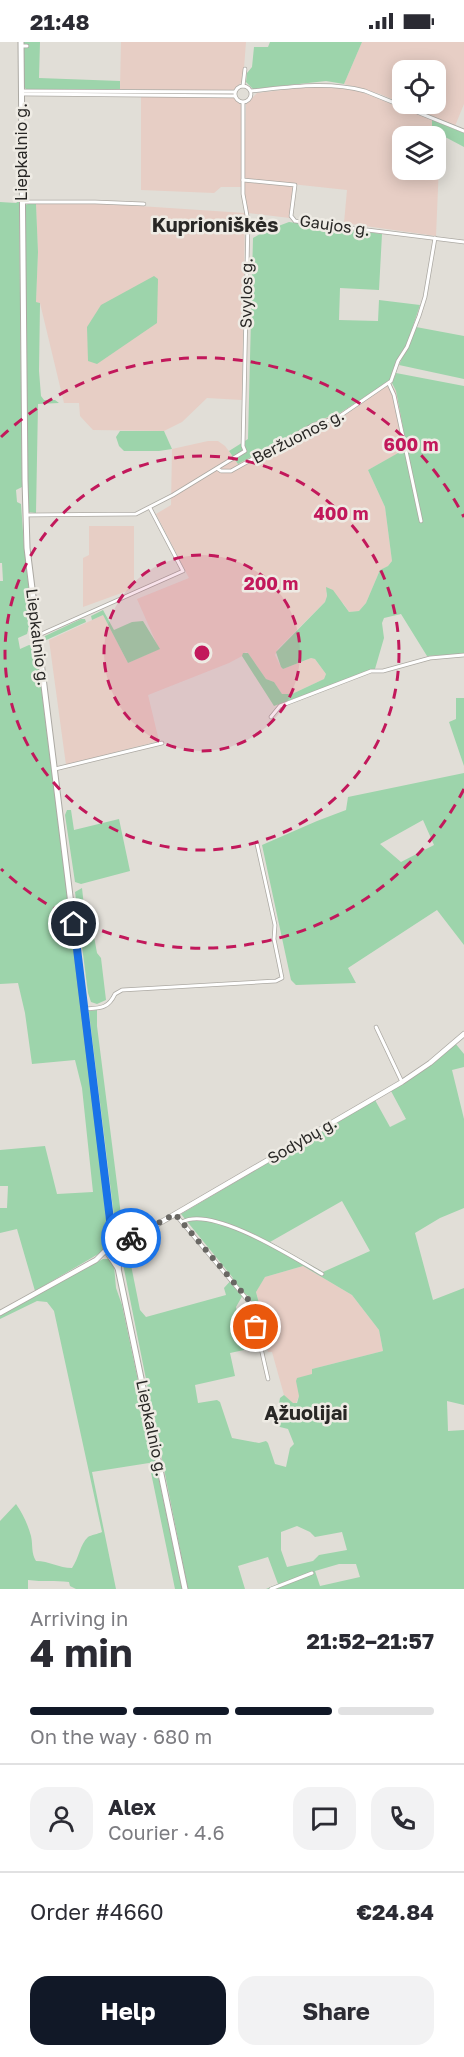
<!DOCTYPE html>
<html lang="en">
<head>
<meta charset="utf-8">
<style>
	body { margin:0; font-family:"Golos Text",sans-serif; background:#f2f2f3; color:#2b2b33; height:100vh; display:flex; flex-direction:column; font-size:22px; white-space:nowrap }
	* { box-sizing:border-box; margin:0 }
	p { font-size:20px; color:#7c7c81 }
	.icon { flex:none; width:33px; height:33px; fill:none; stroke:currentColor; stroke-width:2; stroke-linecap:round; stroke-linejoin:round }
	.map { position:relative; height:1547px; overflow:hidden }
	.drawer { display:flex; flex-direction:column; background:#fff; flex:1 }
	.drawer>* { flex:none }
	.controls { position:absolute; left:392px; top:18px; display:grid; gap:12px }
	.controls a { display:grid; place-items:center; width:54px; height:54px; border-radius:12px; background:#fff; box-shadow:0 3px 15px #0003; font-size:30px }
	.pin { position:absolute; display:grid; place-items:center; width:51px; height:51px; color:#fff; margin:-26px; border:3px solid #fff; border-radius:50%; box-shadow:0 2px 6px #0007 }
	.courier { position:absolute; display:grid; place-items:center; width:60px; height:60px; margin:-30px; border:4px solid #1a73e8; border-radius:50%; background:#fff; color:#222; box-shadow:0 2px 8px #0007 }
	.head em { font-style:normal; font-weight:700 }
	.head div { display:flex; flex-direction:column-reverse }
	.head { display:flex; align-items:center; justify-content:space-between; height:102px; padding:0 30px }
	h1 { font-size:39px; font-weight:700; line-height:45px }
	.bar { display:grid; grid-template-columns:repeat(4,1fr); gap:9px 6px; align-content:center; height:72px; padding:0 30px }
	.bar i { height:8px; border-radius:4px; background:#e1e1e2 }
	.bar .active { background:#111827 }
	.bar p { grid-column:span 4 }
	.line { display:flex; align-items:center; gap:15px; padding:0 30px; border-top:2px solid #e1e1e2 }
	.line div { flex:1 }
	.round { display:grid; place-items:center; flex:none; width:63px; height:63px; border-radius:18px; background:#f2f2f3 }
	.cta { display:flex; gap:12px; margin-top:auto; padding:12px 30px }
	.cta a { flex:1; height:69px; border-radius:18px; background:#111827; color:#fff; font-size:24px; font-weight:700; line-height:69px; text-align:center }
	.cta a+a { background:#f2f2f3; color:#2b2b33 }
	.status { display:flex; justify-content:space-between; align-items:center; height:42px; padding:0 30px; background:#fff; direction:ltr }
	.status svg { height:16px; fill:currentColor }
	.map>svg:first-child { display:block }
	.industrial { fill:#e7cec5; fill-rule:evenodd }
	.green { fill:#9dd4ab; fill-rule:evenodd }
	.lines { fill:none; stroke-linecap:round; stroke-linejoin:round }
	.minor-casing { stroke:#aca9a3; stroke-width:4.5 }
	.secondary-casing { stroke:#aca9a3; stroke-width:6 }
	.trunk-casing { stroke:#aca9a3; stroke-width:7 }
	.minor { stroke:#fff; stroke-width:3 }
	.secondary { stroke:#fff; stroke-width:4.5 }
	.trunk { stroke:#fff; stroke-width:5 }
	.done { stroke:#696763; stroke-width:6; stroke-dasharray:0 10.8 }
	.route { stroke:#1a73e8; stroke-width:8 }
	.ring { fill:none; stroke:#c2185b; stroke-width:3; stroke-dasharray:10 8 }
	.labels { text-anchor:middle; dominant-baseline:central; stroke-width:5; stroke-linejoin:round; paint-order:stroke }
	.street-label { font-size:16px; fill:#282725; stroke:#eeebe4 }
	.quarter-label { font-size:20px; font-weight:bold; fill:#282725; stroke:#eeebe4 }
	.centre { fill:#c2185b; stroke:#eeebe4; stroke-width:3 }
	.ring-label { font-size:18px; text-anchor:middle; font-weight:bold; fill:#c2185b; stroke:#eeebe4; stroke-width:5; stroke-linejoin:round; paint-order:stroke }
</style>
</head>
<body>
<div class="status"><b>21:48</b><svg viewBox="0 0 49 12"><path d="M0 12V9h3v3zM5 12V6h3v6zM10 12V3h3v9zM15 12V0h3v12zM26 1h20v11H26zM47 4h2v5h-2z"/></svg></div>
<div class="map">
<svg width="464" height="1547" viewBox="0 0 464 1547">
	<rect width="100%" height="100%" fill="#e1ded7"/>
	<g class="industrial">
		<polygon points="121,0 246,0 243,39 232,49 120,47"/>
		<path d="M362,0H464V62L455,84L380,52L344,42ZM402,28H435V62H402Z"/>
		<polygon points="316,44 354,47 432,78 432,94 402,94 402,128 435,128 435,121 439,123 436,194 344,181 347,148 244,137 246,62 257,51"/>
		<polygon points="206,54 233,55 241,63 241,145 221,145 214,151 141,148 141,55"/>
		<polygon points="246,139 293,144 290,176 248,171 244,152 244,140"/>
		<polygon points="94,161 245,171 242,358 207,356 182,380 164,389 93,388 80,374 79,361 64,361 40,261 36,260 38,210 36,162"/>
		<polygon points="389,339 396,349 408,406 368,428 385,465 392,519 388,524 380,528 366,561 359,569 349,570 343,561 326,550 327,554 325,560 278,607 275,613 281,625 283,627 311,616 315,617 326,632 324,637 292,652 282,652 274,640 266,637 248,611 246,610 242,614 229,621 148,653 159,699 66,723 49,598 103,573 128,621 159,607 137,557 189,536 156,472 171,463 172,407 208,399 218,399 225,404 238,421 317,379 340,371"/>
		<polygon points="89,484 134,484 134,544 127,549 83,565 83,516 89,513"/>
		<polygon points="303,1224 352,1253 379,1288 383,1309 312,1327 312,1332 299,1354 296,1361 293,1362 284,1353 272,1310 268,1310 264,1297 267,1296 256,1249 265,1235"/>
	</g>
	<g class="green">
		<polygon points="24,0 40,0 39,36 120,39 120,47 94,49 27,48 24,45"/>
		<polygon points="270,0 362,0 344,42 326,39 253,47 246,40 247,31 252,25 254,5 268,5"/>
		<polygon points="432,78 464,91 464,105 432,88"/>
		<polygon points="19,159 22,445 16,448 17,460 21,462 24,504 33,582 29,585 27,592 18,596 20,607 29,603 36,605 90,1033 108,1194 104,1207 100,1211 35,1249 17,1187 0,1191 0,1166 7,1166 8,1144 0,1144 0,1108 45,1104 57,1152 93,1150 82,1046 75,1018 32,1022 25,971 18,941 0,942 0,539 3,539 2,521 0,521 0,160 16,161"/>
		<polygon points="28,162 36,162 38,210 36,260 40,261 39,329 41,354 44,358 55,358 59,361 38,362 36,471 28,470 25,163"/>
		<polygon points="289,180 382,192 379,248 340,246 339,278 378,279 379,258 420,263 407,302 389,339 340,371 317,379 238,422 229,409 248,397 253,196 265,189"/>
		<polygon points="154,234 158,237 157,281 97,322 88,319 87,285 101,263"/>
		<polygon points="416,285 464,294 464,337 399,323"/>
		<polygon points="396,331 464,344 464,612 427,614 401,572 384,576 382,581 384,596 375,627 274,664 242,614 243,611 248,611 266,637 274,640 282,652 292,652 324,637 326,632 315,617 311,616 283,627 281,625 276,610 325,560 327,554 326,545 333,548 349,570 359,569 366,561 380,528 388,524 392,519 385,465 368,428 407,406 396,349 392,341"/>
		<polygon points="120,389 164,389 172,407 159,409 124,409 119,404 116,395"/>
		<polygon points="103,568 114,588 132,580 143,579 160,607 128,621 103,573 92,578 91,574"/>
		<polygon points="81,577 85,577 86,580 42,600 45,594"/>
		<polygon points="456,656 464,656 464,724 449,680 456,677"/>
		<path d="M464,731V903L437,868L348,926L356,941L296,943L291,938L262,803L317,779L346,768L348,755ZM423,778L434,803L401,820L380,802Z"/>
		<polygon points="67,768 71,768 74,788 119,777 130,829 81,842 75,840 65,773"/>
		<polygon points="82,846 86,882 92,883 97,911 101,916 106,958 97,962 91,960 88,951 75,850"/>
		<polygon points="97,968 97,984 122,1181 135,1176 142,1189 122,1198 118,1196 116,1190 90,979 89,969"/>
		<path d="M455,1001L464,1012V1025L452,1028L464,1077V1166L440,1176L415,1191L433,1258L464,1246V1363L447,1359L448,1389L464,1388V1547H266L278,1542L268,1515L238,1524L245,1547H188L123,1222V1215L132,1202L130,1218L140,1268L146,1275L226,1253L224,1246L233,1236L181,1172L375,1058L390,1085L406,1077L391,1049L419,1031ZM342,1159L370,1209L323,1230L270,1200ZM303,1224L352,1253L379,1288L383,1309L312,1327V1332L297,1336L296,1339L299,1354L297,1361H293L284,1353L280,1356L276,1378L280,1385L288,1387L294,1402L290,1406L286,1425L275,1422L268,1401L266,1399L259,1401L232,1396L220,1360L217,1358L198,1361L195,1343L235,1334L230,1311L244,1308L236,1265L244,1251L250,1255L260,1291L264,1297L268,1296L256,1250L265,1235ZM297,1484L310,1490L315,1495L342,1490L347,1508L319,1513L313,1519L287,1525L281,1508V1490ZM339,1522H356L360,1535L320,1544L315,1529Z"/>
		<path d="M103,1217H109L114,1223L116,1246L122,1263L182,1547H175L149,1421L92,1430L116,1547H76L70,1544L69,1540C55,1538 43,1540 28,1538V1547H0V1479L16,1462C23,1472 28,1483 31,1494C33,1503 31,1511 36,1519C49,1519 59,1526 72,1526C79,1516 80,1502 88,1495C91,1493 98,1492 102,1490L54,1269L47,1260L37,1259L0,1277V1272Z"/>
	</g>
	<g class="lines">
		<defs>
			<g id="minor">
				<polyline points="21,4 27,4"/>
				<circle cx="243" cy="52" r="8"/>
				<polyline points="243,44 245,27"/>
				<polyline points="21,49 235,50"/>
				<path d="M251,49C290,45 327,39 365,49L464,89"/>
				<polyline points="23,52 235,54"/>
				<polyline points="243,138 295,143 291,174 295,179 464,200"/>
				<polyline points="23,160 95,160 144,162"/>
				<polyline points="389,342 394,353 421,479"/>
				<polyline points="218,427 221,429 231,429 313,383 337,376 391,339 398,319 407,305 419,274 425,255 435,196"/>
				<polyline points="27,473 136,472 173,453 245,409 243,404 248,179 243,152 243,61"/>
				<polyline points="39,593 183,529 150,466"/>
				<polyline points="271,675 280,664 371,629 383,629 430,616 464,613"/>
				<polyline points="55,727 162,701"/>
				<path d="M85,967C100,966 108,967 115,952L122,948L276,939L282,936L274,897L275,883L257,802"/>
				<polyline points="376,985 402,1040"/>
				<polyline points="175,1172 251,1262 268,1337"/>
				<path d="M182,1180C212,1163 294,1216 322,1232"/>
				<polyline points="271,1547 312,1531"/>
			</g>
			<g id="secondary">
				<polyline points="120,1201 146,1189 402,1040 430,1021 464,992"/>
				<polyline points="0,1271 96,1218 106,1208"/>
			</g>
			<g id="trunk">
				<polyline points="21,0 25,438 27,506 111,1186 110,1197 106,1208 118,1226"/>
				<polyline points="112,1190 123,1205 118,1226 185,1547"/>
			</g>
		</defs>
		<use href="#minor" class="minor-casing"/>
		<use href="#secondary" class="secondary-casing"/>
		<use href="#trunk" class="trunk-casing"/>
		<use href="#minor" class="minor"/>
		<use href="#secondary" class="secondary"/>
		<use href="#trunk" class="trunk"/>
	</g>
	<g class="lines">
		<polyline class="done" points="131,1196 175,1172 248,1257 256,1285"/>
		<polyline class="route" points="74,882 111,1186 114,1195 120,1201 131,1196"/>
	</g>
	<circle cx="202" cy="611" r="98" fill="#c2185b" fill-opacity=".12"/>
	<g class="ring">
		<circle cx="202" cy="611" r="98"/>
		<circle cx="202" cy="611" r="197"/>
		<path d="M464 747A295 295 0 0 1 1 827M1 395A295 295 0 0 1 464 475"/>
	</g>
	<g class="labels">
		<g class="street-label">
			<text transform="translate(21 110) rotate(-90)">Liepkalnio g.</text>
			<text transform="translate(335 183) rotate(8)">Gaujos g.</text>
			<text transform="translate(246 251) rotate(-89)">Svylos g.</text>
			<text transform="translate(298 394) rotate(-27)">Beržuonos g.</text>
			<text transform="translate(38 595) rotate(83)">Liepkalnio g.</text>
			<text transform="translate(302 1098) rotate(-30)">Sodybų g.</text>
			<text transform="translate(152 1386) rotate(78)">Liepkalnio g.</text>
		</g>
		<g class="quarter-label">
			<text x="215" y="182">Kuprioniškės</text>
			<text x="306" y="1370">Ąžuolijai</text>
		</g>
	</g>
	<circle cx="202" cy="611" r="9" class="centre"/>
	<g class="ring-label">
		<text x="411" y="409">600 m</text>
		<text x="341" y="478">400 m</text>
		<text x="271" y="548">200 m</text>
	</g>
</svg>
<div class="controls">
<a><svg class="icon" aria-label="locate" viewBox="0 0 24 24"><circle cx="12" cy="12" r="6"/><path d="M12 2v4M12 18v4M2 12h4M18 12h4"/></svg></a>
<a><svg class="icon" aria-label="layers" viewBox="0 0 24 24"><path d="M12 4l9 5-9 5-9-5zM3 14l9 5 9-5"/></svg></a>
</div>
<div class="pin" style="left:256px;top:1285px;background:#ea580c"><svg class="icon" aria-label="bag" viewBox="0 0 24 24"><path d="M5 8h14l-1 12H6zM9 8a3 3 0 0 1 6 0"/></svg></div>
<div class="pin" style="left:74px;top:882px;background:#1f2937"><svg class="icon" aria-label="home" viewBox="0 0 24 24"><path d="M3 11l9-7 9 7M6 9v11h12V9"/></svg></div>
<div class="courier" style="left:131px;top:1196px"><svg class="icon" aria-label="bike" viewBox="0 0 24 24"><circle cx="6" cy="16" r="4"/><circle cx="18" cy="16" r="4"/><path d="M6 16l4-8h5l3 8M10 8l3 8H6M13 5h3"/></svg></div>
</div>
<section class="drawer">
<div class="head"><div><h1>4 min</h1><p>Arriving in</p></div><em>21:52–21:57</em></div>
<div class="bar"><i class="active"></i><i class="active"></i><i class="active"></i><i></i><p>On the way · 680 m</p></div>
<div class="line" style="height:108px"><a class="round"><svg class="icon" aria-label="person" viewBox="0 0 24 24"><circle cx="12" cy="8" r="4"/><path d="M4 21q1-7 8-7t8 7"/></svg></a><div><b>Alex</b><p>Courier · 4.6</p></div><a class="round"><svg class="icon" aria-label="chat" viewBox="0 0 24 24"><path d="M4 5h16v11H9l-5 4z"/></svg></a><a class="round"><svg class="icon" aria-label="phone" viewBox="0 0 24 24"><path d="M5 4h4l2 5-3 2q2 4 5 5l2-3 5 2v4C11 20 4 13 5 4z"/></svg></a></div>
<div class="line" style="height:78px"><div>Order #4660</div><b>€24.84</b></div>
<div class="cta"><a>Help</a><a>Share</a></div>
</section>
</body>
</html>
